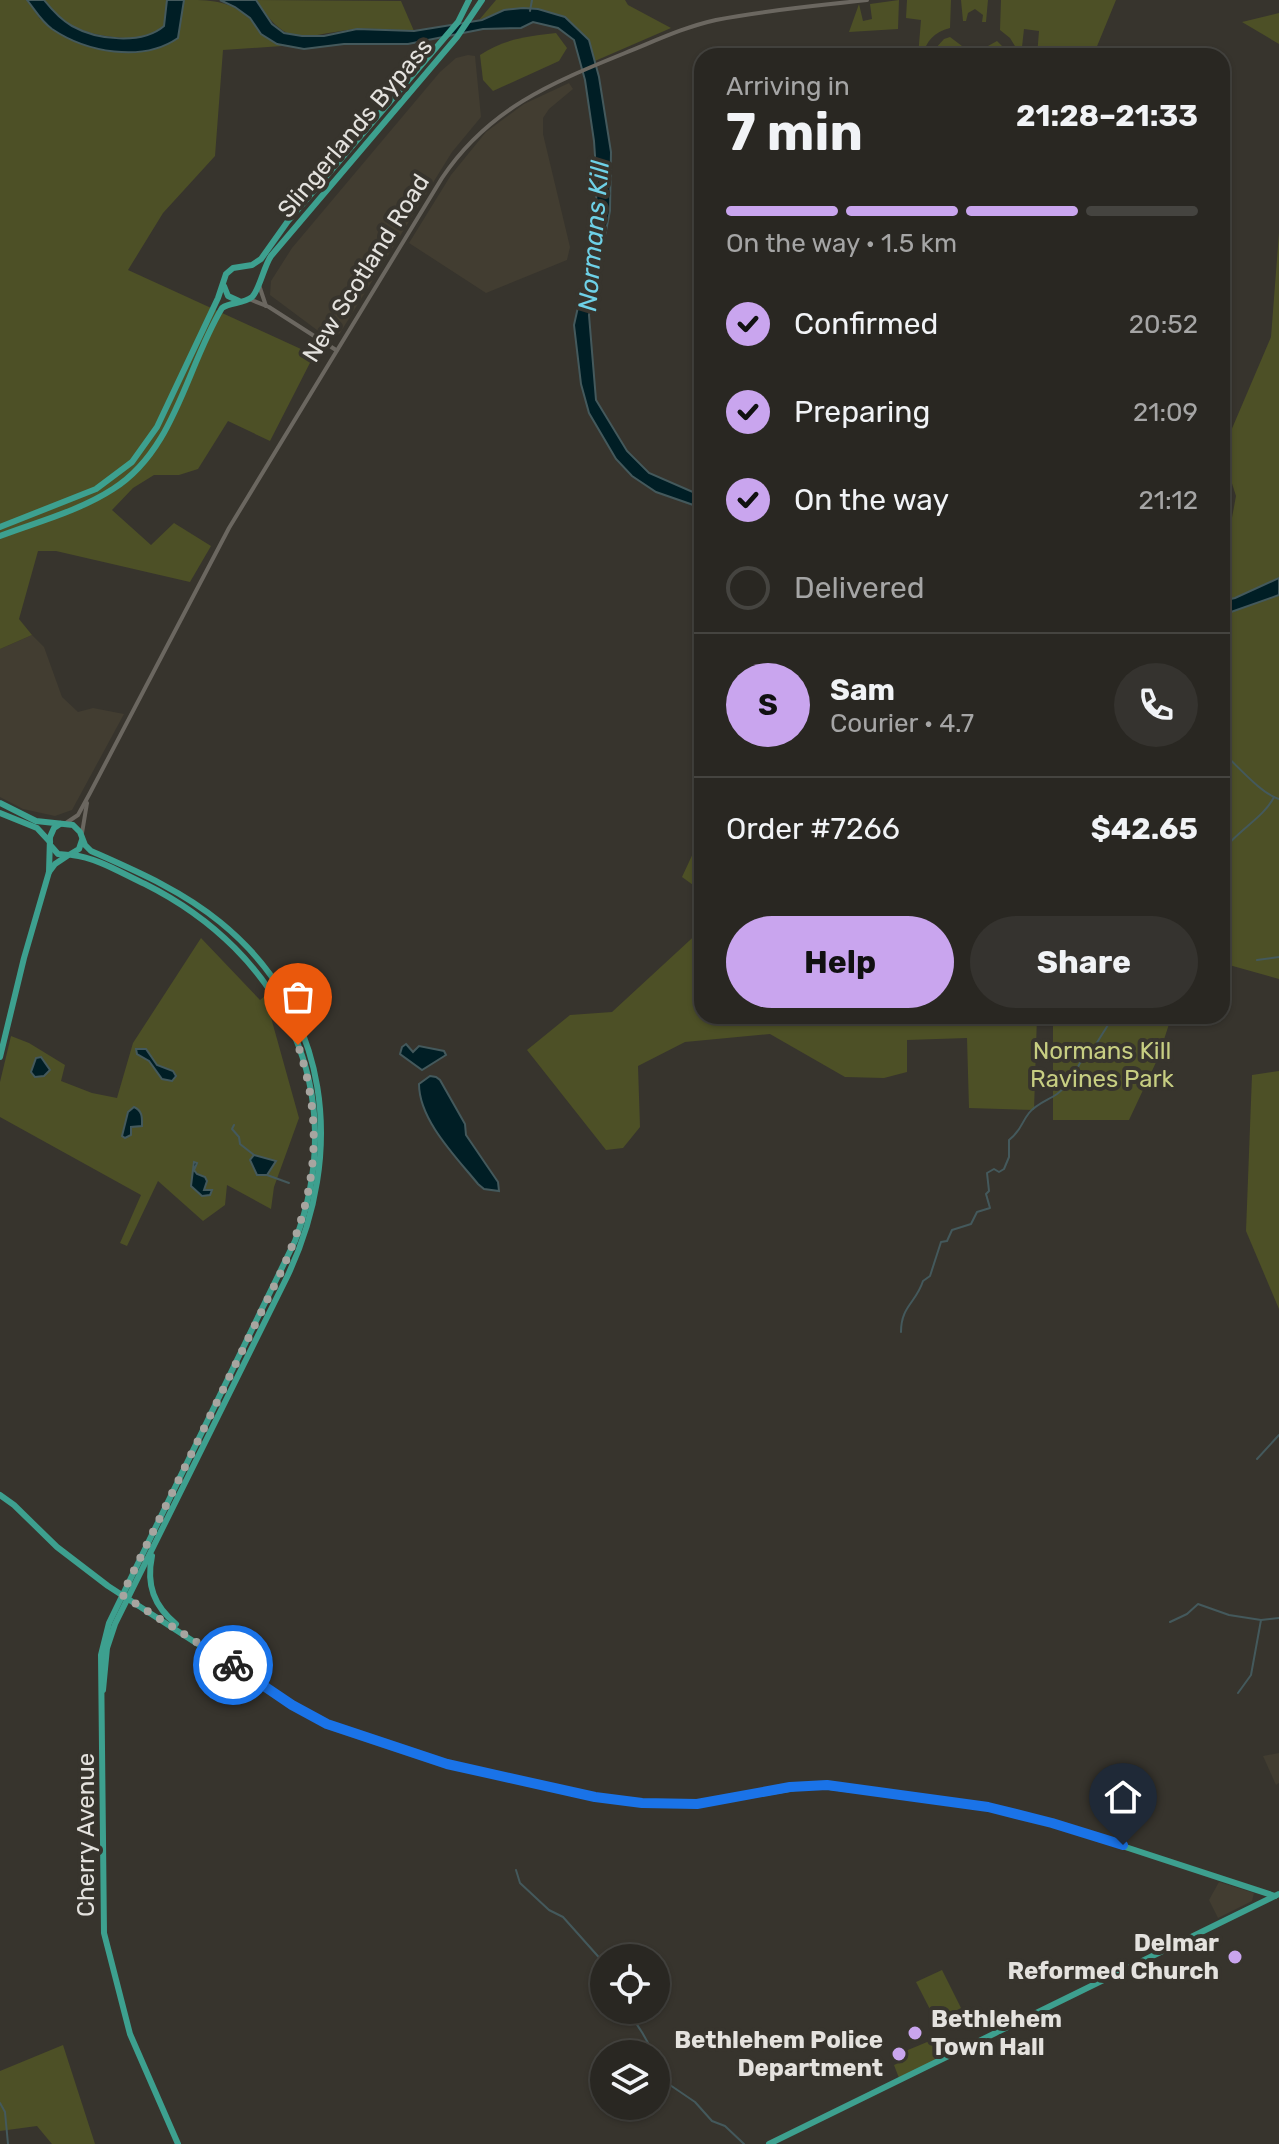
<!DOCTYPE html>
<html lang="en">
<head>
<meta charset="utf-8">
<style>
	body { margin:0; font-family:Rubik,sans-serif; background:#35332f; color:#f1f3f6; height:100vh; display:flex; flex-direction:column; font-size:30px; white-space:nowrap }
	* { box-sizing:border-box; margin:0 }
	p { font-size:26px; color:#a5a5a5 }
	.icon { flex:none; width:44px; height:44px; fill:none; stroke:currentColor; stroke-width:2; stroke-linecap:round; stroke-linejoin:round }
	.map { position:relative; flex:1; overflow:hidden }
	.side { position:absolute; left:694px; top:48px; width:536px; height:976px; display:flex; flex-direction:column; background:#292722; border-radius:24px; box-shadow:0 2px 6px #0004,0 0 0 2px #454440 }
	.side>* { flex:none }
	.buttons { position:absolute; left:590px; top:1944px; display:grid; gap:16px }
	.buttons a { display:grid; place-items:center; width:80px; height:80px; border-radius:50%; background:#292722; box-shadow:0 2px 6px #0004,0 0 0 2px #454440; font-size:40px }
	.pin { position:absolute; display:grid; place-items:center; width:68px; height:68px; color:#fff; margin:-82px -34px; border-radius:50% 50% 50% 0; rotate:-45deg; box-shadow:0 0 8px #0007 }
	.pin .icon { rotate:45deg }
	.courier { position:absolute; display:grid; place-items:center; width:80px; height:80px; margin:-40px; border:6px solid #1a73e8; border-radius:50%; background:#fff; color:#222; box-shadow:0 2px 10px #0007 }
	.overview em { font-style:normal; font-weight:700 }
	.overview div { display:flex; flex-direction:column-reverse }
	.overview { display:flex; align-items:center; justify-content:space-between; height:136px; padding:0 32px }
	h1 { font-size:52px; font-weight:700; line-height:60px }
	.bar { display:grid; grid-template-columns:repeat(4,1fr); gap:12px 8px; align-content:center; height:96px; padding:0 32px }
	.bar i { height:10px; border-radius:6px; background:#454440 }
	.bar .selected { background:#c9a5ee }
	.bar p { grid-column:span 4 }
	.line { display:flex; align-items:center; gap:20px; padding:0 32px; border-top:2px solid #454440 }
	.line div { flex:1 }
	.round { display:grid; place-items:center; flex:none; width:84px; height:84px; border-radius:42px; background:#35332f }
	ol { padding:0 32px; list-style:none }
	li { display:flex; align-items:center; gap:24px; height:88px }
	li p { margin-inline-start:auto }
	li .icon { padding:8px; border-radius:50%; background:#c9a5ee; color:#111; stroke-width:4 }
	li:last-child { color:#a5a5a5 }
	li i { width:44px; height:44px; border:4px solid #454440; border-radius:50% }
	.cta { display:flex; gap:16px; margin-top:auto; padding:16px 32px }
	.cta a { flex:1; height:92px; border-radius:48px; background:#c9a5ee; color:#111; font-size:32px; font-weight:700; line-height:92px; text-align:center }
	.cta a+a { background:#35332f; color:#f1f3f6 }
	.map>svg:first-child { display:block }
	.built { fill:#423d31 }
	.green { fill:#4d5026 }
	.water { fill:#001e25; stroke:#44595c; stroke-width:2 }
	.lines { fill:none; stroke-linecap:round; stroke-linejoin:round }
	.stream { stroke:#44595c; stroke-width:2 }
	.minor { stroke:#6b6760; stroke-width:4 }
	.major { stroke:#3da08f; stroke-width:6 }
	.done { stroke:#a7a5a0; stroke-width:8; stroke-dasharray:0 14.4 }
	.route { stroke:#1a73e8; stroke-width:10 }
	.poi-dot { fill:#c9a5ee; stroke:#37342d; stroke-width:3 }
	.labels { text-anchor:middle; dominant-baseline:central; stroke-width:8; stroke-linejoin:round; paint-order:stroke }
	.street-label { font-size:24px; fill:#e4e2de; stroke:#37342d }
	.park-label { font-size:24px; fill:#c7ce82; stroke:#37342d }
	.poi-label { font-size:24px; font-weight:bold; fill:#e4e2de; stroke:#37342d; text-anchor:end }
	.water-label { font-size:26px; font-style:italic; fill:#6ed1e7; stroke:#37342d }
</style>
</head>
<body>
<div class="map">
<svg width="1279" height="2144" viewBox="0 0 1279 2144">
	<rect width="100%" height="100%" fill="#37342d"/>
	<g class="built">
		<polygon points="468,55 475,56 481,117 452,152 340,333 335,338 321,333 270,295 271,281 292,248 440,72 456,58"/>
		<polygon points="569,83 573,89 549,109 543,118 543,134 570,247 567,260 486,293 409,243 451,175 486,132 524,104"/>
		<polygon points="32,635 44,647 62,697 78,712 93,708 124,714 72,810 55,816 23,809 0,797 0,649"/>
		<polygon points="1279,1753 1279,1783 1276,1785 1263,1756"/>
		<polygon points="1219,1882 1254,1893 1252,1901 1218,1918 1209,1900"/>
	</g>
	<g class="green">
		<path d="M0,0H27L40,19L135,53L178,38L184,0C209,0 230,0 249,18C261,30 264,39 282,46L223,50L215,156L163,213L128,270L314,355L270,441L228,421L198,469L179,475H154L133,488L112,510L151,545L174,523L211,546L190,582L56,551H38L19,619L32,635L0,649Z"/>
		<path d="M44,0H167C167,7 168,19 164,26C153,47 89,36 72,26C61,20 53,10 44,0Z"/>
		<path d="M256,0L401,1L414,31C396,30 377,28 358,29C305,33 291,54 256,0Z"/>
		<polygon points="496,0 625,0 628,5 671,28 588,64 585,51 564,24 504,10 479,20"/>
		<polygon points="899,0 898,29 849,32 859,4 863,21 872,19 870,4"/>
		<path d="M907,0H951L950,28C934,32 926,41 923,56H918L921,20L906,18Z"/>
		<polygon points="961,0 988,0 986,22 982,22 983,15 975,9 968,13 966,21 963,21"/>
		<polygon points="1001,0 1116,0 1093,56 1037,56 1039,31 1024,29 1021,56 1010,38 1000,30"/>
		<polygon points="1279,13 1279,44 1242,22"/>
		<path d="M556,33L567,48L559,61L493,91L483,80L480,55C504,39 528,36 556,33Z"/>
		<polygon points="950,37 966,49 965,54 943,53 943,56 938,56 939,52 935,49 944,39"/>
		<polygon points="997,41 1009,53 1006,56 980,56 979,51"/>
		<polygon points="1279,233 1279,578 1235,598 1222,601 1222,542 1228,539 1236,496 1222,452 1271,337"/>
		<polygon points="1279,595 1279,979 1222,963 1222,613 1231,612"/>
		<polygon points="702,834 702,905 700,890 682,877"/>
		<polygon points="702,929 702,1016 1037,1016 1034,1110 969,1108 967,1038 907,1040 907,1072 884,1078 845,1077 770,1034 685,1042 638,1066 640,1127 623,1148 606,1150 527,1050 570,1015 612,1012"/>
		<polygon points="201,938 260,1000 265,996 299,1118 274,1187 271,1209 227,1185 225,1205 203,1221 158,1181 127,1246 120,1243 141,1195 0,1117 0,1082 11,1036 29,1043 65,1065 61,1081 92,1093 117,1098 133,1043"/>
		<polygon points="1053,1016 1187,1016 1170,1021 1158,1058 1129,1120 1053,1120"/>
		<polygon points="1279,1071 1279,1309 1246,1231 1252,1075"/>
		<polygon points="942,1970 961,2008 936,2021 916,1982"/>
		<polygon points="932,2040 935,2060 899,2078 894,2065 905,2060 903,2052"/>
		<polygon points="63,2045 95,2144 52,2144 37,2126 0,2131 0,2071"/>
	</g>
	<g class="water">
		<path d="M27,0H44C52,10 61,20 72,26C97,40 142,45 164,26L167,0H184L178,38C142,63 86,52 52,29C41,21 35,10 27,0Z"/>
		<polygon points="220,0 256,0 272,24 284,33 302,36 324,36 357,29 414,31 482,20 504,10 523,8 538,9 565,17 589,40 599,77 611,152 610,211 589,315 596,400 627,451 649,473 702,496 702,508 656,492 632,476 616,459 589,413 581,384 574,325 594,235 597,185 594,141 585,80 574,40 558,28 533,22 521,28 483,29 408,44 344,44 304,49 277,44 261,34 250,18 235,7"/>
		<polygon points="1279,578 1279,595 1231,612 1222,613 1222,601 1235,598"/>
		<polygon points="406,1044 413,1052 419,1046 444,1051 446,1055 422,1070 400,1054 402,1047"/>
		<polygon points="136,1049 146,1049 157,1065 173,1071 176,1076 172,1081 162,1079 149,1061 137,1054"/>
		<polygon points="41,1057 50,1070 44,1076 35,1077 31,1072 36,1058"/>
		<path d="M430,1076L436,1077L440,1080L465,1124L466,1135L498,1182L499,1191L484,1189L478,1184C456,1157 419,1120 419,1084Z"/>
		<path d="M134,1107C143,1111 142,1118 142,1126L131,1127V1135L125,1138L122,1136L128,1112Z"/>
		<polygon points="254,1155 276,1161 267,1175 257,1175 250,1160"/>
		<polygon points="194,1162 197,1163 194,1170 197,1174 205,1177 207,1181 204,1190 212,1190 210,1195 202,1196 191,1186"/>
	</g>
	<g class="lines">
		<g class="stream">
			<polyline points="530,11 532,0"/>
			<path d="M1222,752C1237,765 1260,793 1279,799"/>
			<path d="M1222,847L1225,848C1240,829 1264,817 1274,797"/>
			<polyline points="1257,960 1279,957"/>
			<polyline points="234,1125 232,1129 239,1137 240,1144 254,1155"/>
			<polyline points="267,1175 289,1183"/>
			<path d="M901,1332C901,1306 916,1303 923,1281L930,1276L941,1242L947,1241L952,1230L971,1224L977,1212L990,1208L986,1194L989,1191L987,1173L994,1169L999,1172L1004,1169L1009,1157V1140C1021,1131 1021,1123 1029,1113C1039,1100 1057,1099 1066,1085L1073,1083V1076L1080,1063L1091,1052L1108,1025L1122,1019L1123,1016"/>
			<polyline points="1257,1459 1279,1435"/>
			<polyline points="1170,1622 1187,1614 1198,1604 1229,1615 1261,1620"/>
			<polyline points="1238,1693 1251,1675 1261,1620 1279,1618"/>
			<polyline points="516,1870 520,1883 549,1910 563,1917 604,1963"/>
			<path d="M626,2010C636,2022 647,2039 653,2054"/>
			<polyline points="656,2061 670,2085 695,2102 712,2121 725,2126 744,2144"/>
			<polyline points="0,2103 5,2112 8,2144"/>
		</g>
		<g class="minor">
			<polyline points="259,285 266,306"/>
			<polyline points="249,299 269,307 336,350"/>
			<path d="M66,823L78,815L90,793L229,528L442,178C488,109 551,83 625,53C655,41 684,27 716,20C766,10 817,6 867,0"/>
			<polyline points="82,833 87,803"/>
		</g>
		<g class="major">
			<polyline points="224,286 228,296 239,301"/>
			<polyline points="0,527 96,489 132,462 157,427 218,298 226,274 233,268 252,265 261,259 288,221 458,22 469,0"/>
			<path d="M0,536C37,522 79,511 113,489C175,450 186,368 222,308C231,302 243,304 252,297C259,291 264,266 271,256L457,37L482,0"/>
			<path d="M0,803L36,821L73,825L80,832L85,845L91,851C136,871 181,890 220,922C331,1012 346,1153 287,1277L115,1624L107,1648L103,1690"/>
			<polyline points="0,813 37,828 50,842"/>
			<polyline points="51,846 58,854 69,855 79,849 82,840"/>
			<path d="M72,855C98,858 121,873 145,884C283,953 352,1092 295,1241L109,1623L101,1655L104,1933L130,2034L178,2144"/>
			<polyline points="49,872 55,864 67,856"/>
			<polyline points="0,1057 24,958 49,872 50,837 54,828 60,824"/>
			<polyline points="0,1495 14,1505 57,1547 108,1586 292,1705 327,1724 447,1764 595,1797 642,1803 697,1804 813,1785 970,1804 1052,1823 1275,1896"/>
			<path d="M152,1556C146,1585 154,1606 176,1624"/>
			<polyline points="769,2144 1279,1894"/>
		</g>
	</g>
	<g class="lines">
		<path class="done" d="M233,1665L122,1595L280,1274C316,1197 325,1127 298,1045"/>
		<polyline class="route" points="233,1665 292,1705 327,1724 447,1764 595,1797 642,1803 697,1804 790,1787 827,1785 988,1807 1052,1823 1123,1845"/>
	</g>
	<g class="poi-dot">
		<circle cx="1235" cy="1957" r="8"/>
		<circle cx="915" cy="2033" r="8"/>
		<circle cx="899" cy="2054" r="8"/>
	</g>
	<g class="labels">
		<g class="street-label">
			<text transform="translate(355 128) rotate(-50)">Slingerlands Bypass</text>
			<text transform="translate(366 268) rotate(-58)">New Scotland Road</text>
			<text transform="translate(86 1835) rotate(-90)">Cherry Avenue</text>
		</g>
		<g class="park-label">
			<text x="1102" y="1051">Normans Kill<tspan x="1102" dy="28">Ravines Park</tspan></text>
		</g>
		<g class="poi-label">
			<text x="1219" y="1943">Delmar<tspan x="1219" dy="28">Reformed Church</tspan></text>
			<text x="931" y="2019" text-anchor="start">Bethlehem<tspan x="931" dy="28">Town Hall</tspan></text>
			<text x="883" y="2040">Bethlehem Police<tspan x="883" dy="28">Department</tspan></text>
		</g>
		<g class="water-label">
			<text transform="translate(594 236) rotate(-85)">Normans Kill</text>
		</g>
	</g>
</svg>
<div class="buttons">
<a><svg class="icon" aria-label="locate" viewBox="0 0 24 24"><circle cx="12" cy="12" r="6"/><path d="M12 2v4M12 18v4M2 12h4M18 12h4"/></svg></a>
<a><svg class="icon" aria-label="layers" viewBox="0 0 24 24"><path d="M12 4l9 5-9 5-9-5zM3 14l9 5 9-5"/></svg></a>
</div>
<div class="pin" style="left:298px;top:1045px;background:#ea580c"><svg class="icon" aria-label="bag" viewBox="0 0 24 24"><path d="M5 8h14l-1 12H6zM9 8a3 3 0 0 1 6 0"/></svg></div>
<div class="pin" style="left:1123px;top:1845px;background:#1f2937"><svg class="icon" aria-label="home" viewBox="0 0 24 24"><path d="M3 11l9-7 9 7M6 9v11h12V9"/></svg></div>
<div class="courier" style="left:233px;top:1665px"><svg class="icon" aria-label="bike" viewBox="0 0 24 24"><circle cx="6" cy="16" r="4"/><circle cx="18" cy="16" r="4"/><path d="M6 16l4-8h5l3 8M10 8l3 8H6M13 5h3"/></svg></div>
<section class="side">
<div class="overview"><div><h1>7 min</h1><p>Arriving in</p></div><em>21:28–21:33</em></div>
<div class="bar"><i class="selected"></i><i class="selected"></i><i class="selected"></i><i></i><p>On the way · 1.5 km</p></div>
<ol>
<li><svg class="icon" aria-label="check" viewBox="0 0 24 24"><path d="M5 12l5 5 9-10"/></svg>Confirmed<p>20:52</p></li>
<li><svg class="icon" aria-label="check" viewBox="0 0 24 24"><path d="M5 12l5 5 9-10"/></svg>Preparing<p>21:09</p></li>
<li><svg class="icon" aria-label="check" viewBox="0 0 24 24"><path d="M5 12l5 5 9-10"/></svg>On the way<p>21:12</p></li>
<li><i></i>Delivered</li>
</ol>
<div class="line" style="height:144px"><b class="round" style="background:#c9a5ee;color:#111">S</b><div><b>Sam</b><p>Courier · 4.7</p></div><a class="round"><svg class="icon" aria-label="phone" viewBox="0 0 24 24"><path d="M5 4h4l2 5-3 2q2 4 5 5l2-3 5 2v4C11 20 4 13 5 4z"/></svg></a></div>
<div class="line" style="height:104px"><div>Order #7266</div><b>$42.65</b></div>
<div class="cta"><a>Help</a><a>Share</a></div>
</section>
</div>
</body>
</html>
